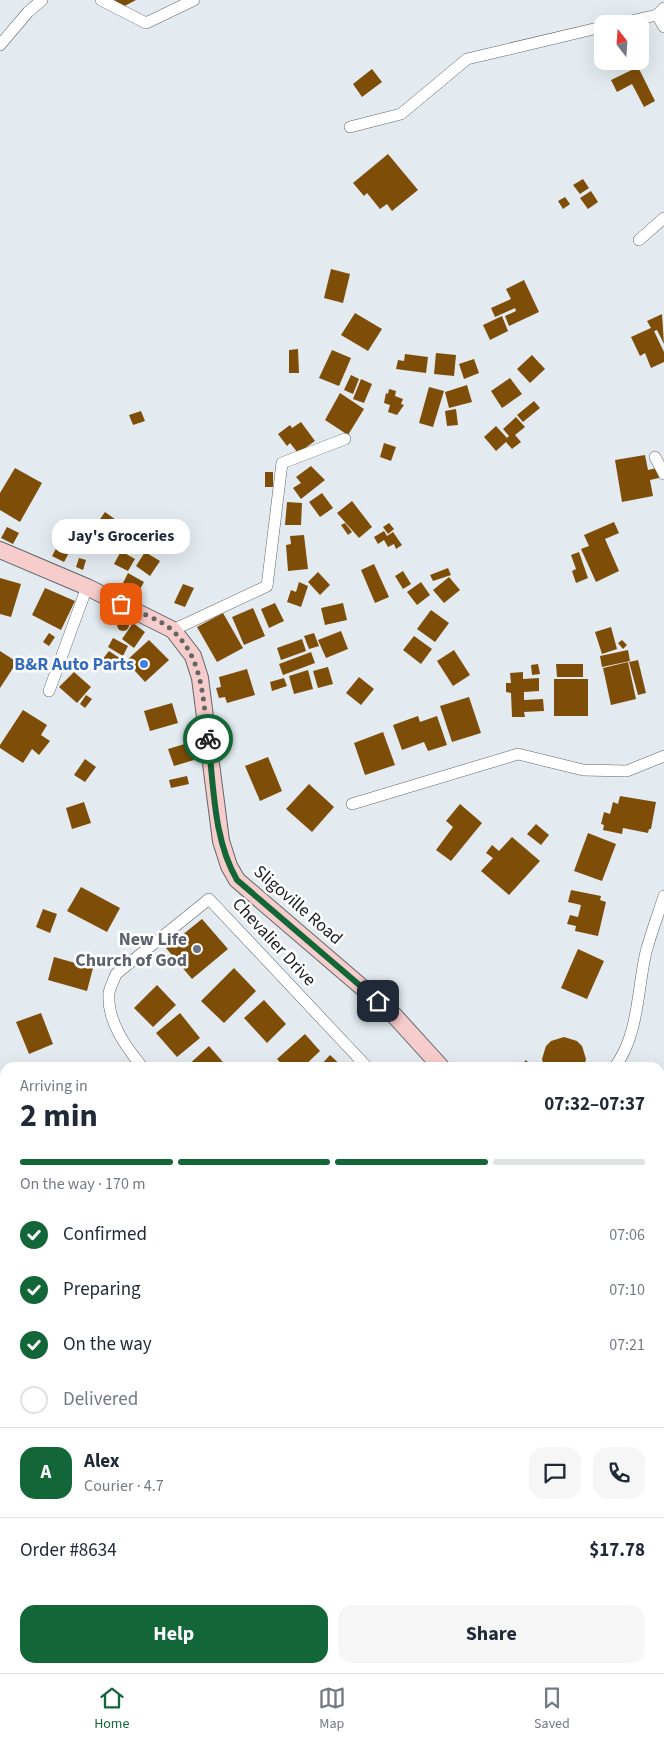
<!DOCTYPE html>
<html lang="en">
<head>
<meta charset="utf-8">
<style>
	body { margin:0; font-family:"Source Sans 3",sans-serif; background:#f6f6f7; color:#1f2937; height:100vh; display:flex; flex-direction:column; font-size:19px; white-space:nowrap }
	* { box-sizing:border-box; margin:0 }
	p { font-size:16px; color:#747a83 }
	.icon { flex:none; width:28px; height:28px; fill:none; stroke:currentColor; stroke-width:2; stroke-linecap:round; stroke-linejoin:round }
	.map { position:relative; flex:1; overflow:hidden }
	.sheet { position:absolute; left:0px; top:1062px; width:665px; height:611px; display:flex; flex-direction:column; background:#fff; border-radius:15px 15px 0 0; box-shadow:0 5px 20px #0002 }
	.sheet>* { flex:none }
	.needle { width:32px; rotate:343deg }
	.fabs { position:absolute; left:594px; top:15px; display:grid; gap:10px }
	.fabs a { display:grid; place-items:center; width:55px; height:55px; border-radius:10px; background:#fff; box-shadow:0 5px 20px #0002; font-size:25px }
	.pin { position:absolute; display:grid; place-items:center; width:42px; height:42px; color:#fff; margin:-21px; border-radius:10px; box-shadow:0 2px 8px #0006 }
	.courier { position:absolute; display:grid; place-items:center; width:50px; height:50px; margin:-25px; border:4px solid #126638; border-radius:50%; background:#fff; color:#222; box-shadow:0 1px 6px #0007 }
	.bubble { position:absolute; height:35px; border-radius:15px; background:#fff; box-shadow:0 5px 20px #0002; font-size:16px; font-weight:700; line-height:35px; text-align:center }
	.headline em { font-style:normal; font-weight:700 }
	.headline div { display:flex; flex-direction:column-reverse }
	.headline { display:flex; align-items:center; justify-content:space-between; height:85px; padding:0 20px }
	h1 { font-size:32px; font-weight:700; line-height:38px }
	.bar { display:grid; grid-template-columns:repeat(4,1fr); gap:8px 5px; align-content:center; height:60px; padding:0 20px }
	.bar i { height:6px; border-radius:4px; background:#e0e1e3 }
	.bar .current { background:#126638 }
	.bar p { grid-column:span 4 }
	.line { display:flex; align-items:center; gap:12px; padding:0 20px; border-top:1px solid #e0e1e3 }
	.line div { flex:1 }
	.round { display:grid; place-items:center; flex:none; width:52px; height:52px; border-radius:15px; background:#f6f6f7 }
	ol { padding:0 20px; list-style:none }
	li { display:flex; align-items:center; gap:15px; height:55px }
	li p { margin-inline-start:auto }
	li .icon { padding:5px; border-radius:50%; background:#126638; color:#fff; stroke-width:4 }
	li:last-child { color:#747a83 }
	li i { width:28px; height:28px; border:2px solid #e0e1e3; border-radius:50% }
	.primary-button { display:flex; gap:10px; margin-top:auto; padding:10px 20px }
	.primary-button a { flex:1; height:58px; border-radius:15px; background:#126638; color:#fff; font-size:20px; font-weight:700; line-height:58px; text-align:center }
	.primary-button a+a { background:#f6f6f7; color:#1f2937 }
	.tab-bar { display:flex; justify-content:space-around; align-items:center; height:70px; border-top:1px solid #e0e1e3; background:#fff; font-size:14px; color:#747a83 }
	.tab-bar a { display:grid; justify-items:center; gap:2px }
	.tab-bar .current { color:#126638 }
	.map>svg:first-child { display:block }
	.building { fill:#7e4e09 }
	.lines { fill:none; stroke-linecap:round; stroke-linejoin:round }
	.street-casing { stroke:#60666b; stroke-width:12 }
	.secondary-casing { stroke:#60666b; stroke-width:18 }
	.street { stroke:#fff; stroke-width:11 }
	.secondary { stroke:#f7cdcb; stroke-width:16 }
	.done { stroke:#626669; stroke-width:5; stroke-dasharray:0 9 }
	.route { stroke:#126638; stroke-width:6 }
	.shop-dot { fill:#3f7fe0; stroke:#fff; stroke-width:2 }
	.worship-dot { fill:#6b7280; stroke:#fff; stroke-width:2 }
	.labels { text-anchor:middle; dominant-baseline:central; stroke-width:5; stroke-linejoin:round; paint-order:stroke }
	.shop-label { font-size:18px; font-weight:bold; fill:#366cbe; stroke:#fff; text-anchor:end }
	.street-label { font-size:18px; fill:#1c1f21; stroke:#fff }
	.worship-label { font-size:18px; font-weight:bold; fill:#5b616d; stroke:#fff; text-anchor:end }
</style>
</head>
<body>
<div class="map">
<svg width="664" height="1673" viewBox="0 0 664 1673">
	<rect width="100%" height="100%" fill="#e3ebf0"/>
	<g class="building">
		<polygon points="115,0 136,0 119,9"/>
		<polygon points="638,67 655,101 644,107 632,84 617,92 611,80"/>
		<polygon points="372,69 382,82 362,97 353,84"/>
		<polygon points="388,154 418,190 392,211 387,204 380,209 367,193 364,196 353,183"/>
		<polygon points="583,179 589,188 580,194 573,185"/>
		<polygon points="591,191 598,202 588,209 580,198"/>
		<polygon points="565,197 570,204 563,209 558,201"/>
		<polygon points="331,269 350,274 343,303 324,298"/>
		<polygon points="524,280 539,312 509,326 505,316 516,311 515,308 495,317 491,308 511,299 506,289"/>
		<polygon points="355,313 382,329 368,351 341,335"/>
		<polygon points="662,314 664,344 657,330 654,331 664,352 664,362 651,368 645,353 640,356 631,337 651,328 647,321"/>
		<polygon points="502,316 508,331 490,340 483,325"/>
		<polygon points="298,349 299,373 289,373 289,350"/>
		<polygon points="332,350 351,358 339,386 319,378"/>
		<polygon points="436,353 456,355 454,376 434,374"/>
		<polygon points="405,354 428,357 426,373 396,369 398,360 404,361"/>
		<polygon points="532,355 545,369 530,383 517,369"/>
		<polygon points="474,359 479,373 464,379 459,364"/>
		<polygon points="351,375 359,379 353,394 344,390"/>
		<polygon points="510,378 522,394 502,408 491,391"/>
		<polygon points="361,379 372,384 364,403 353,399"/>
		<polygon points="467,385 472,402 449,408 445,392"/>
		<polygon points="429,387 444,391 433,427 419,423"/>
		<polygon points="389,389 396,391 395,396 403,399 401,404 404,405 397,415 388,412 390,405 384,403 386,393 388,394"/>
		<polygon points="340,393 364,409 348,435 325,420"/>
		<polygon points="534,401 540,408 523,422 517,415"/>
		<polygon points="456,409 458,425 447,426 445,411"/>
		<polygon points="141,411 145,421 133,425 129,415"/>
		<polygon points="516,417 525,427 515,435 521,442 512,449 506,442 496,451 484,437 496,426 507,438 509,436 503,429"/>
		<polygon points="301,422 315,441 298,453 290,443 287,446 278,434 290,425 292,428"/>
		<polygon points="384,443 396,447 391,461 380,457"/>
		<polygon points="645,455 648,470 657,468 659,478 650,480 653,496 622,502 615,460"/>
		<polygon points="311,466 325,480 301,499 293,488 301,483 296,477"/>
		<polygon points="15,468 42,483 20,522 0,510 0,493"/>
		<rect x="265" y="472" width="8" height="15"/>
		<polygon points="322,493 333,508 320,517 309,502"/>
		<polygon points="352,501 372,527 359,538 337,513"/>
		<polygon points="287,502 302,503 301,525 285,525"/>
		<polygon points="105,512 126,527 109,549 89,535"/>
		<polygon points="148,522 159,529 149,544 138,536"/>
		<polygon points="614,522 619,533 605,539 619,571 596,582 581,549 589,546 584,535"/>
		<polygon points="345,523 352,532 348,535 341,525"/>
		<polygon points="389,523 394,529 388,534 383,527"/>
		<polygon points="7,527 19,533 13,544 1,538"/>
		<polygon points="384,531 387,536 393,532 402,545 396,549 394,544 388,547 384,540 378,544 374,537"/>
		<polygon points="304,535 308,569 288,571 286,545 291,544 290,536"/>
		<polygon points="59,543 71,549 64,562 52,556"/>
		<polygon points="121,551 135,559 128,571 114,564"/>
		<polygon points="145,552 160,561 150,576 136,566"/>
		<polygon points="579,552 588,578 576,583 572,571 576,569 571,555"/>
		<polygon points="79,558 86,560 83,570 76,567"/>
		<polygon points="374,564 389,597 375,603 361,570"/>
		<polygon points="448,568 451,575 433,581 430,575"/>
		<polygon points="403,571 411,584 403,589 395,576"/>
		<polygon points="318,572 330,585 320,595 308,582"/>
		<polygon points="128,573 144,582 138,593 122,585"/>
		<polygon points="449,577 460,590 444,603 433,590"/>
		<polygon points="0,578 21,584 11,617 0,614"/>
		<polygon points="299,582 308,586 301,607 287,602 291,590 296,592"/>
		<polygon points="421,582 430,595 417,605 407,592"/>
		<polygon points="183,584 194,588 185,607 174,603"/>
		<polygon points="45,588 75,601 61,630 32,615"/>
		<polygon points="275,603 284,621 269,628 261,609"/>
		<polygon points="343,603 347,620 325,625 321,608"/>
		<polygon points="253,608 265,636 244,645 232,617"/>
		<polygon points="431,610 449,623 435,642 417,629"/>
		<polygon points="223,613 243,648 217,662 197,627"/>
		<circle cx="123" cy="625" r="6"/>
		<polygon points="133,623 145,632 134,648 122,639"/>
		<polygon points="611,627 617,649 602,654 595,632"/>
		<polygon points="341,631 348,649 326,658 318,640"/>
		<polygon points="49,633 55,637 49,646 43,642"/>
		<polygon points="314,633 319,646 309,649 304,636"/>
		<polygon points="414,636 432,649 421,664 403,650"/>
		<polygon points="113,638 128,646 123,656 108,647"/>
		<polygon points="302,639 306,651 281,660 277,648"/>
		<polygon points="149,640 169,660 145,682 126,661"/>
		<polygon points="622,640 627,645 623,649 618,643"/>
		<polygon points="454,650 470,675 453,686 437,661"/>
		<polygon points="628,650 630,661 602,667 600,656"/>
		<polygon points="0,651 17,662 0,688"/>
		<polygon points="109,651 121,659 114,669 102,660"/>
		<polygon points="311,652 315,663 283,675 279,664"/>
		<polygon points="638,660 646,693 638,695 629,662"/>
		<polygon points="628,662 636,699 611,705 603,668"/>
		<polygon points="538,664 540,674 532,675 531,665"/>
		<polygon points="556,664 583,664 583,677 557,677"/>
		<polygon points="328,667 333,684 318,688 313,671"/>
		<polygon points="247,669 255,695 227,703 225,697 219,698 216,688 221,687 219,677"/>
		<polygon points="308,670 313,689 294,694 289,676"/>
		<polygon points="74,672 91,687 77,703 59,687"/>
		<polygon points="523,672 523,679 539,678 539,691 524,692 524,700 543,699 544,711 524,712 525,717 512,717 511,693 506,692 506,683 511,683 510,673"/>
		<polygon points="359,677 374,689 361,705 346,693"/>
		<polygon points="284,678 287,686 272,691 270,682"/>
		<rect x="554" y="679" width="34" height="37"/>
		<polygon points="86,695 92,699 85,708 80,704"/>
		<polygon points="469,697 481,733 452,742 440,706"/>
		<polygon points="172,703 178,723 150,731 144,711"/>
		<polygon points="23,710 47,725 41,735 50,741 39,755 32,749 23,763 0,748 0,745"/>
		<polygon points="418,716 420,722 437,716 447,745 428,751 424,742 402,750 393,725"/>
		<polygon points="383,732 395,765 365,775 354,743"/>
		<polygon points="188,743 194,760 174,766 168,749"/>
		<polygon points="268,757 282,791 260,801 245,766"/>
		<polygon points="85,759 96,767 85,782 74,775"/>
		<polygon points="187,776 189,784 171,788 169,780"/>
		<polygon points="309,784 334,807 312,832 286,809"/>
		<polygon points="620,796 656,802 651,829 649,829 648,833 623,828 622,834 603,830 604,825 601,824 604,812 610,814 613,802 618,804"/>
		<polygon points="84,802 91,823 72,829 66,808"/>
		<polygon points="460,804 482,823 451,861 436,850 453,827 446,821"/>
		<polygon points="536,824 549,835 541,845 527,834"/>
		<polygon points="588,833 616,844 602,881 574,871"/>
		<polygon points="512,837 540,861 509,895 481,871 493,858 486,853 492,845 499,851"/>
		<polygon points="81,887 120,908 107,932 67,911"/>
		<polygon points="571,890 601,896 600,900 606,902 598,936 575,931 576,926 567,924 570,915 578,917 581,905 568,902"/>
		<polygon points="43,909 57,914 50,933 36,927"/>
		<polygon points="202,919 228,949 192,979 166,948"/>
		<polygon points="578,949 604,961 587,999 561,988"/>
		<polygon points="54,957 93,968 87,991 48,980"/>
		<polygon points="234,968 256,991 224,1023 201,1001"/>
		<polygon points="157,985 176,1005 153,1027 134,1008"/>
		<polygon points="264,1000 286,1024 267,1043 244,1018"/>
		<polygon points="41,1013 53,1044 29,1054 16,1022"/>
		<polygon points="180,1013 200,1038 177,1057 156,1033"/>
		<polygon points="305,1034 320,1051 302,1068 285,1068 277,1059"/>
		<polygon points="564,1037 577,1041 582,1046 586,1059 584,1068 544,1068 542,1059 546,1046 551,1041"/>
		<polygon points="209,1046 228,1068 185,1068"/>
		<polygon points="330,1055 344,1068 318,1068"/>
		<polygon points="526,1060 533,1068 518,1068"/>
		<polygon points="664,1202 664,1238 660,1234 660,1205"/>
		<polygon points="664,1579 664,1597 663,1599 660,1597 660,1587"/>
		<polygon points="0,1624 5,1638 2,1641 5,1653 0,1655"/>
		<polygon points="144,1669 160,1669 167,1670 166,1673 143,1673"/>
		<polygon points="196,1669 230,1669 229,1673 195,1673"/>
		<polygon points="311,1669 327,1669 326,1673 311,1673"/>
		<polygon points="393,1669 417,1669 416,1673 393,1673"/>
		<rect x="423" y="1669" width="38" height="4"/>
		<polygon points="580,1669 620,1669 625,1673 583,1673"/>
	</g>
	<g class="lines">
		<defs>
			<g id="street">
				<polyline points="101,0 146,23 194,0"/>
				<polyline points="657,15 664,27"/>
				<polyline points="618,24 657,15 664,8"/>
				<polyline points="0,45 28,12 42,0"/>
				<polyline points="350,127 401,114 467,59 602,27"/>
				<polyline points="639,240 664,218"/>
				<polyline points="655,457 664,474"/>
				<polyline points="173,630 267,586 282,463 345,439"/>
				<polyline points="49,691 87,587"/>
				<polyline points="352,804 518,754 583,770 627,771 664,756"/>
				<path d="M143,1068C126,1047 107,1022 109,993C110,987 114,980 116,974L209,899L368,1068"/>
				<path d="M614,1068C639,1036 637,990 646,952C651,933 658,915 664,896"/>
				<polyline points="660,1159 664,1163"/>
				<polyline points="0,1221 5,1218"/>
				<polyline points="660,1271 664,1267"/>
				<polyline points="660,1373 664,1377"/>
				<polyline points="0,1592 5,1590"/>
			</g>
			<g id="secondary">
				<polyline points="0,550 87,587 173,630 193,656 200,678 221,841 229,866 237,880 392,1013 442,1068"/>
				<polyline points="660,1315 664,1319"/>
			</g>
		</defs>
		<use href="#street" class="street-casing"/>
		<use href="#secondary" class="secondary-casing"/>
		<use href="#street" class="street"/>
		<use href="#secondary" class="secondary"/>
	</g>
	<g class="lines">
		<path class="done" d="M121,604C136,611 162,620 173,631C204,659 203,702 208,739"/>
		<path class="route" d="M208,739C214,785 213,839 237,880L378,1001"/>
	</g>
	<circle class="shop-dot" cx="144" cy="664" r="5"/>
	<circle class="worship-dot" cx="197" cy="949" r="5"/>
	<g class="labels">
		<g class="shop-label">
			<text x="134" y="664">B&amp;R Auto Parts</text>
		</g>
		<g class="street-label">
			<text transform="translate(298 905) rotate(41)">Sligoville Road</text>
			<text transform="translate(274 942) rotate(47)">Chevalier Drive</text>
		</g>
		<g class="worship-label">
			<text x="187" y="939">New Life<tspan x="187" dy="21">Church of God</tspan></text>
		</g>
	</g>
</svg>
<div class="fabs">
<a><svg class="needle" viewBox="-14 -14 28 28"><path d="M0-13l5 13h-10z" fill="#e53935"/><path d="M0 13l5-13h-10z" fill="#747a83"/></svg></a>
</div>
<div class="pin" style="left:121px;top:604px;background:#ea580c"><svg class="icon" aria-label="bag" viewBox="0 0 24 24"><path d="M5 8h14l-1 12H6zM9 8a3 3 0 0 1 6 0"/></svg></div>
<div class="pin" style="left:378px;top:1001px;background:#1f2937"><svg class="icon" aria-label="home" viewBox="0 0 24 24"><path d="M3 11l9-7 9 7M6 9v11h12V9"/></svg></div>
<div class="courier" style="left:208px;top:739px"><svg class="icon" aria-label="bike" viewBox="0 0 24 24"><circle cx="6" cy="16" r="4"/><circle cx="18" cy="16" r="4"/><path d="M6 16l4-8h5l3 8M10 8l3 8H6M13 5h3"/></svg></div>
<div class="bubble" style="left:52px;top:519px;width:138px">Jay's Groceries</div>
<section class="sheet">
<div class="headline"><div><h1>2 min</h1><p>Arriving in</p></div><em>07:32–07:37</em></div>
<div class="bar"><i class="current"></i><i class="current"></i><i class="current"></i><i></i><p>On the way · 170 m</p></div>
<ol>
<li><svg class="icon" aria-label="check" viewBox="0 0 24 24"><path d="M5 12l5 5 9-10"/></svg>Confirmed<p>07:06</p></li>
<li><svg class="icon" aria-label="check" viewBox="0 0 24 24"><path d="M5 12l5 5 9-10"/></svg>Preparing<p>07:10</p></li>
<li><svg class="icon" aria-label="check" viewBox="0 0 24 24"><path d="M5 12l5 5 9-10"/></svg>On the way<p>07:21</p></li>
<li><i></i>Delivered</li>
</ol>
<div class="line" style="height:90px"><b class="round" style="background:#126638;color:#fff">A</b><div><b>Alex</b><p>Courier · 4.7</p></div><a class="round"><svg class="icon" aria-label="chat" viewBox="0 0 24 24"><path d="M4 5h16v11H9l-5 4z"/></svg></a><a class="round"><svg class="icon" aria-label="phone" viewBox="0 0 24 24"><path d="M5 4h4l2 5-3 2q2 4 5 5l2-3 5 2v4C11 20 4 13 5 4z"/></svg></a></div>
<div class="line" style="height:65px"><div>Order #8634</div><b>$17.78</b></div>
<div class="primary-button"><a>Help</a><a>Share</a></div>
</section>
</div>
<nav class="tab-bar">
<a class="current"><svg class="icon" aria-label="home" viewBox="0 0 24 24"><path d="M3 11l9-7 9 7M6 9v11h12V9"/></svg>Home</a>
<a><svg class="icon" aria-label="map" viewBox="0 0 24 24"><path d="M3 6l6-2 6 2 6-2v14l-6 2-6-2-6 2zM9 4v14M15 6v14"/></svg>Map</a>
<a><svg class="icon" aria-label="saved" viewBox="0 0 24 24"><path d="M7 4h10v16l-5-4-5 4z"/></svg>Saved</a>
</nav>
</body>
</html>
